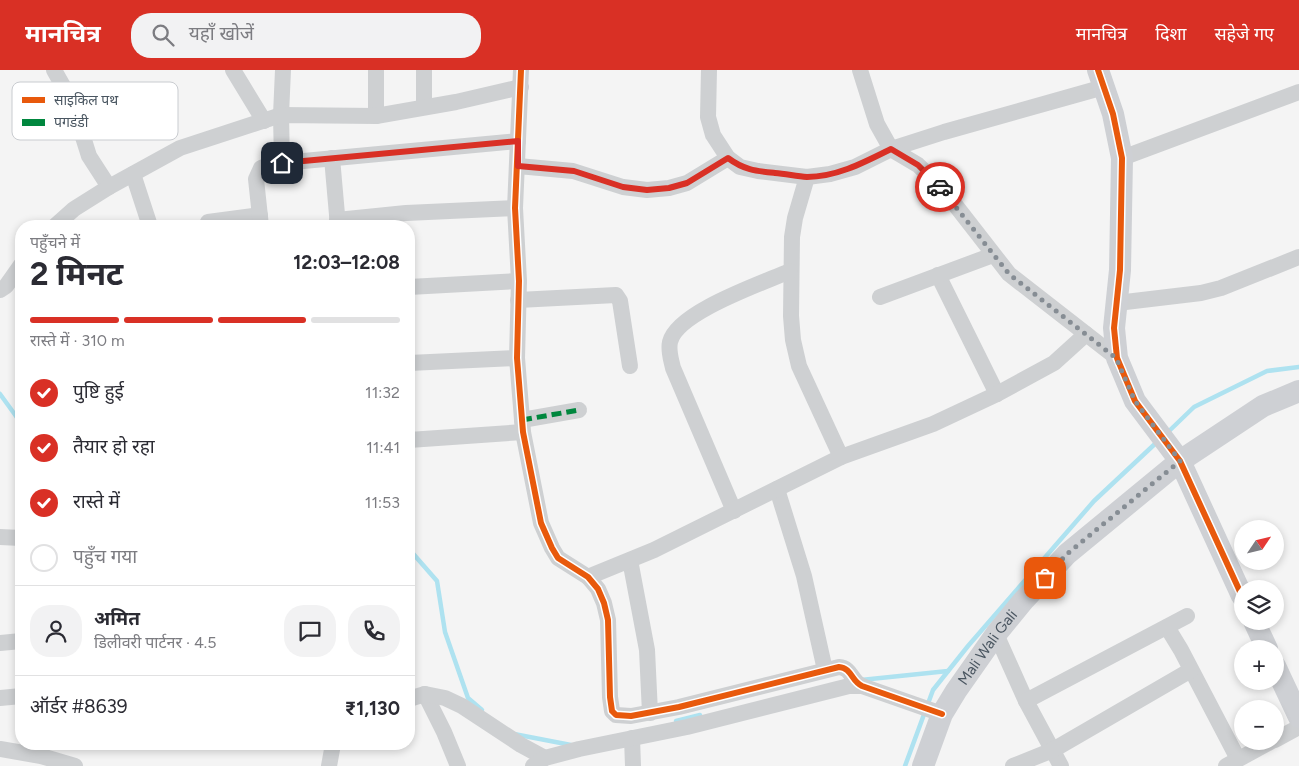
<!DOCTYPE html>
<html lang="hi">
<head>
<meta charset="utf-8">
<style>
	body { margin:0; font-family:Figtree,"Noto Sans Devanagari",sans-serif; background:#f2f2f3; color:#2b2b33; height:100vh; display:flex; flex-direction:column; font-size:19px; white-space:nowrap }
	* { box-sizing:border-box; margin:0 }
	p { font-size:16px; color:#7c7c81 }
	.icon { flex:none; width:28px; height:28px; fill:none; stroke:currentColor; stroke-width:2; stroke-linecap:round; stroke-linejoin:round }
	.map { position:relative; flex:1; overflow:hidden }
	.details { position:absolute; left:15px; top:150px; width:400px; height:530px; display:flex; flex-direction:column; background:#fff; border-radius:20px; box-shadow:0 2px 8px #0003 }
	.details>* { flex:none }
	.needle { width:32px; rotate:55deg }
	.buttons { position:absolute; left:1234px; top:450px; display:grid; gap:10px }
	.buttons a { display:grid; place-items:center; width:50px; height:50px; border-radius:50%; background:#fff; box-shadow:0 2px 8px #0003; font-size:25px }
	.pin { position:absolute; display:grid; place-items:center; width:42px; height:42px; color:#fff; margin:-21px; border-radius:10px; box-shadow:0 2px 8px #0006 }
	.courier { position:absolute; display:grid; place-items:center; width:50px; height:50px; margin:-25px; border:4px solid #d93025; border-radius:50%; background:#fff; color:#222; box-shadow:0 1px 6px #0007 }
	.summary em { font-style:normal; font-weight:700 }
	.summary div { display:flex; flex-direction:column-reverse }
	.summary { display:flex; align-items:center; justify-content:space-between; height:85px; padding:0 15px }
	h1 { font-size:32px; font-weight:700; line-height:38px }
	.bar { display:grid; grid-template-columns:repeat(4,1fr); gap:8px 5px; align-content:center; height:60px; padding:0 15px }
	.bar i { height:6px; border-radius:4px; background:#e1e1e2 }
	.bar .active { background:#d93025 }
	.bar p { grid-column:span 4 }
	.line { display:flex; align-items:center; gap:12px; padding:0 15px; border-top:1px solid #e1e1e2 }
	.line div { flex:1 }
	.round { display:grid; place-items:center; flex:none; width:52px; height:52px; border-radius:20px; background:#f2f2f3 }
	ol { padding:0 15px; list-style:none }
	li { display:flex; align-items:center; gap:15px; height:55px }
	li p { margin-inline-start:auto }
	li .icon { padding:5px; border-radius:50%; background:#d93025; color:#fff; stroke-width:4 }
	li:last-child { color:#7c7c81 }
	li i { width:28px; height:28px; border:2px solid #e1e1e2; border-radius:50% }
	header { display:flex; align-items:center; gap:30px; box-sizing:border-box; height:70px; padding:0 25px; background:#d93025; color:#fff }
	header strong { font-size:24px }
	nav { display:flex; gap:28px; margin-inline-start:auto; font-size:18px }
	.search { width:350px; height:45px; background:#f2f2f3; display:flex; align-items:center; gap:12px; box-sizing:border-box; padding:0 18px; border-radius:20px; color:#7c7c81; font-size:19px }
	.map>svg:first-child { display:block }
	.lines { fill:none; stroke-linecap:round; stroke-linejoin:round }
	.stream { stroke:#aee2f0; stroke-width:4.5 }
	.street { stroke:#ced0d2; stroke-width:16 }
	.secondary { stroke:#ced0d4; stroke-width:22 }
	.quiet { stroke:#00873e; stroke-width:5; stroke-dasharray:10 5; stroke-linecap:butt }
	.cycleway-casing { stroke:#fff; stroke-width:9 }
	.cycleway { stroke:#e8590c; stroke-width:6 }
	.done { stroke:#868d94; stroke-width:5; stroke-dasharray:0 9 }
	.route { stroke:#d93025; stroke-width:6 }
	.labels { text-anchor:middle; dominant-baseline:central; stroke-width:4; stroke-linejoin:round; paint-order:stroke }
	.street-label { font-size:15px; fill:#4a5661; stroke:#fff }
	.key { fill:#fff; stroke:#c9ccd0; stroke-width:1 }
	.key-label { font-size:14px; fill:#4a5661 }
</style>
</head>
<body>
<header>
<strong>मानचित्र</strong>
<div class="search"><svg class="icon" aria-label="search" viewBox="0 0 24 24"><circle cx="10" cy="10" r="6"/><path d="M15 15l6 6"/></svg>यहाँ खोजें</div>
<nav><a>मानचित्र</a><a>दिशा</a><a>सहेजे गए</a></nav>
</header>
<div class="map">
<svg width="1299" height="696" viewBox="0 0 1299 696">
	<rect width="100%" height="100%" fill="#f4f4f4"/>
	<g class="lines">
		<g class="stream">
			<polyline points="0,324 21,353"/>
			<polyline points="1167,363 1194,337 1267,301 1299,297"/>
			<polyline points="409,479 437,511 445,562 468,628 482,640"/>
			<polyline points="861,610 948,601"/>
			<polyline points="676,651 700,645"/>
			<polyline points="514,664 571,675"/>
			<polyline points="905,696 933,620 968,576 1094,431 1157,372"/>
		</g>
		<g class="street">
			<polyline points="54,0 72,32 89,86 109,117"/>
			<polyline points="233,0 264,51"/>
			<polyline points="283,0 281,45 282,93 518,71"/>
			<path d="M521,0L515,138L519,211L517,288L523,362L541,453L552,478L558,488L588,507L598,519L604,533L608,550L610,627L612,641L616,645L631,646L679,637L839,597C852,598 851,611 862,616L942,644"/>
			<polyline points="709,0 708,47 713,65 728,88 740,97 758,101 807,107 830,104 855,97 891,79 944,62 1104,17"/>
			<polyline points="860,0 877,54 891,79 918,95 942,118 1009,204 1117,288"/>
			<polyline points="424,37 424,0"/>
			<polyline points="376,46 376,0"/>
			<polyline points="332,88 338,156"/>
			<polyline points="1122,88 1299,22"/>
			<polyline points="518,96 573,101 623,117 647,120 669,118 687,113 728,88"/>
			<polyline points="133,104 150,156"/>
			<polyline points="807,107 795,148 792,167 791,246 793,270 799,296 841,387"/>
			<polyline points="337,150 406,143 515,138"/>
			<polyline points="208,152 260,145"/>
			<polyline points="55,156 74,139 109,117 180,78 281,45 376,46 456,32 521,17"/>
			<polyline points="261,156 256,109 261,98 269,95 282,93"/>
			<polyline points="938,205 997,324"/>
			<polyline points="409,217 519,211"/>
			<polyline points="0,220 6,216 21,195"/>
			<polyline points="880,227 993,185"/>
			<polyline points="518,230 616,225 620,231 630,296"/>
			<polyline points="1117,233 1201,223 1221,218 1299,187"/>
			<polyline points="409,293 517,288"/>
			<polyline points="522,350 579,340"/>
			<polyline points="409,370 523,362"/>
			<polyline points="777,419 804,506 825,600"/>
			<path d="M734,441L673,298C671,289 668,281 670,272C677,242 763,213 790,201"/>
			<polyline points="0,467 21,468"/>
			<polyline points="630,490 647,580 650,643"/>
			<polyline points="588,507 654,480 841,387 933,354 997,324 1054,293 1086,264"/>
			<polyline points="1167,557 1181,580 1238,689"/>
			<polyline points="996,564 1026,631 1061,696"/>
			<polyline points="0,573 21,571"/>
			<polyline points="425,624 444,662 458,696"/>
			<polyline points="0,628 21,626"/>
			<polyline points="409,629 425,624 445,628 462,636 521,675 545,688"/>
			<polyline points="1026,631 1187,546"/>
			<polyline points="632,668 633,696"/>
			<polyline points="1275,670 1299,657"/>
			<polyline points="0,679 41,686 75,696"/>
			<polyline points="329,696 333,674"/>
			<polyline points="533,696 545,688 579,679 687,657 849,616 862,616"/>
			<polyline points="1013,696 1053,680 1191,600"/>
			<polyline points="1226,696 1272,671"/>
		</g>
		<g class="secondary">
			<polyline points="1098,0 1113,44 1122,88 1120,200 1114,258 1117,288 1135,331 1180,391 1242,526"/>
			<polyline points="1254,551 1267,579"/>
			<polyline points="1275,596 1299,647"/>
			<path id="s1" d="M923,696L942,644L956,621L996,564L1023,531L1067,484L1180,391L1263,336L1299,321"/>
		</g>
		<polyline class="quiet" points="522,350 579,340"/>
		<defs>
			<g id="cycleway">
				<path d="M521,0L515,138L519,211L517,288L523,362L541,453L552,478L558,488L588,507L598,519L604,533L608,550L610,627L612,641L616,645L631,646L679,637L839,597C852,598 851,611 862,616L942,644"/>
				<polyline points="1098,0 1113,44 1122,88 1120,200 1114,258 1117,288 1135,331 1180,391 1242,526"/>
			</g>
		</defs>
		<use href="#cycleway" class="cycleway-casing"/>
		<use href="#cycleway" class="cycleway"/>
	</g>
	<g class="lines">
		<polyline class="done" points="940,117 1009,204 1116,288 1135,331 1180,391 1067,484 1045,508"/>
		<path class="route" d="M282,93L518,71V96L574,101L623,117L647,120L669,118L687,113L728,88C744,100 756,101 775,103C786,104 796,106 807,107C837,107 865,92 891,79L918,95L940,117"/>
	</g>
	<g class="labels">
		<g class="street-label">
			<text stroke="none"><textPath href="#s1" startOffset="136">Mali Wali Gali</textPath></text>
		</g>
	</g>
	<rect x="12" y="12" width="166" height="58" rx="8" class="key"/>
	<rect x="22" y="27" width="23" height="6" fill="#e8590c"/>
	<rect x="22" y="49" width="23" height="7" fill="#00873e"/>
	<g class="key-label">
		<text x="54" y="35">साइकिल पथ</text>
		<text x="54" y="57">पगडंडी</text>
	</g>
</svg>
<div class="buttons">
<a><svg class="needle" viewBox="-14 -14 28 28"><path d="M0-13l5 13h-10z" fill="#e53935"/><path d="M0 13l5-13h-10z" fill="#7c7c81"/></svg></a>
<a><svg class="icon" aria-label="layers" viewBox="0 0 24 24"><path d="M12 4l9 5-9 5-9-5zM3 14l9 5 9-5"/></svg></a>
<a>+</a>
<a>−</a>
</div>
<div class="pin" style="left:1045px;top:508px;background:#ea580c"><svg class="icon" aria-label="bag" viewBox="0 0 24 24"><path d="M5 8h14l-1 12H6zM9 8a3 3 0 0 1 6 0"/></svg></div>
<div class="pin" style="left:282px;top:93px;background:#1f2937"><svg class="icon" aria-label="home" viewBox="0 0 24 24"><path d="M3 11l9-7 9 7M6 9v11h12V9"/></svg></div>
<div class="courier" style="left:940px;top:117px"><svg class="icon" aria-label="car" viewBox="0 0 24 24"><path d="M5 17H2v-5l4-1 3-4h7l3 4 3 1v5h-3M9 17h6M6 11h13"/><circle cx="7" cy="17" r="2"/><circle cx="17" cy="17" r="2"/></svg></div>
<section class="details">
<div class="summary"><div><h1>2 मिनट</h1><p>पहुँचने में</p></div><em>12:03–12:08</em></div>
<div class="bar"><i class="active"></i><i class="active"></i><i class="active"></i><i></i><p>रास्ते में · 310 m</p></div>
<ol>
<li><svg class="icon" aria-label="check" viewBox="0 0 24 24"><path d="M5 12l5 5 9-10"/></svg>पुष्टि हुई<p>11:32</p></li>
<li><svg class="icon" aria-label="check" viewBox="0 0 24 24"><path d="M5 12l5 5 9-10"/></svg>तैयार हो रहा<p>11:41</p></li>
<li><svg class="icon" aria-label="check" viewBox="0 0 24 24"><path d="M5 12l5 5 9-10"/></svg>रास्ते में<p>11:53</p></li>
<li><i></i>पहुँच गया</li>
</ol>
<div class="line" style="height:90px"><a class="round"><svg class="icon" aria-label="person" viewBox="0 0 24 24"><circle cx="12" cy="8" r="4"/><path d="M4 21q1-7 8-7t8 7"/></svg></a><div><b>अमित</b><p>डिलीवरी पार्टनर · 4.5</p></div><a class="round"><svg class="icon" aria-label="chat" viewBox="0 0 24 24"><path d="M4 5h16v11H9l-5 4z"/></svg></a><a class="round"><svg class="icon" aria-label="phone" viewBox="0 0 24 24"><path d="M5 4h4l2 5-3 2q2 4 5 5l2-3 5 2v4C11 20 4 13 5 4z"/></svg></a></div>
<div class="line" style="height:65px"><div>ऑर्डर #8639</div><b>₹1,130</b></div>
</section>
</div>
</body>
</html>
